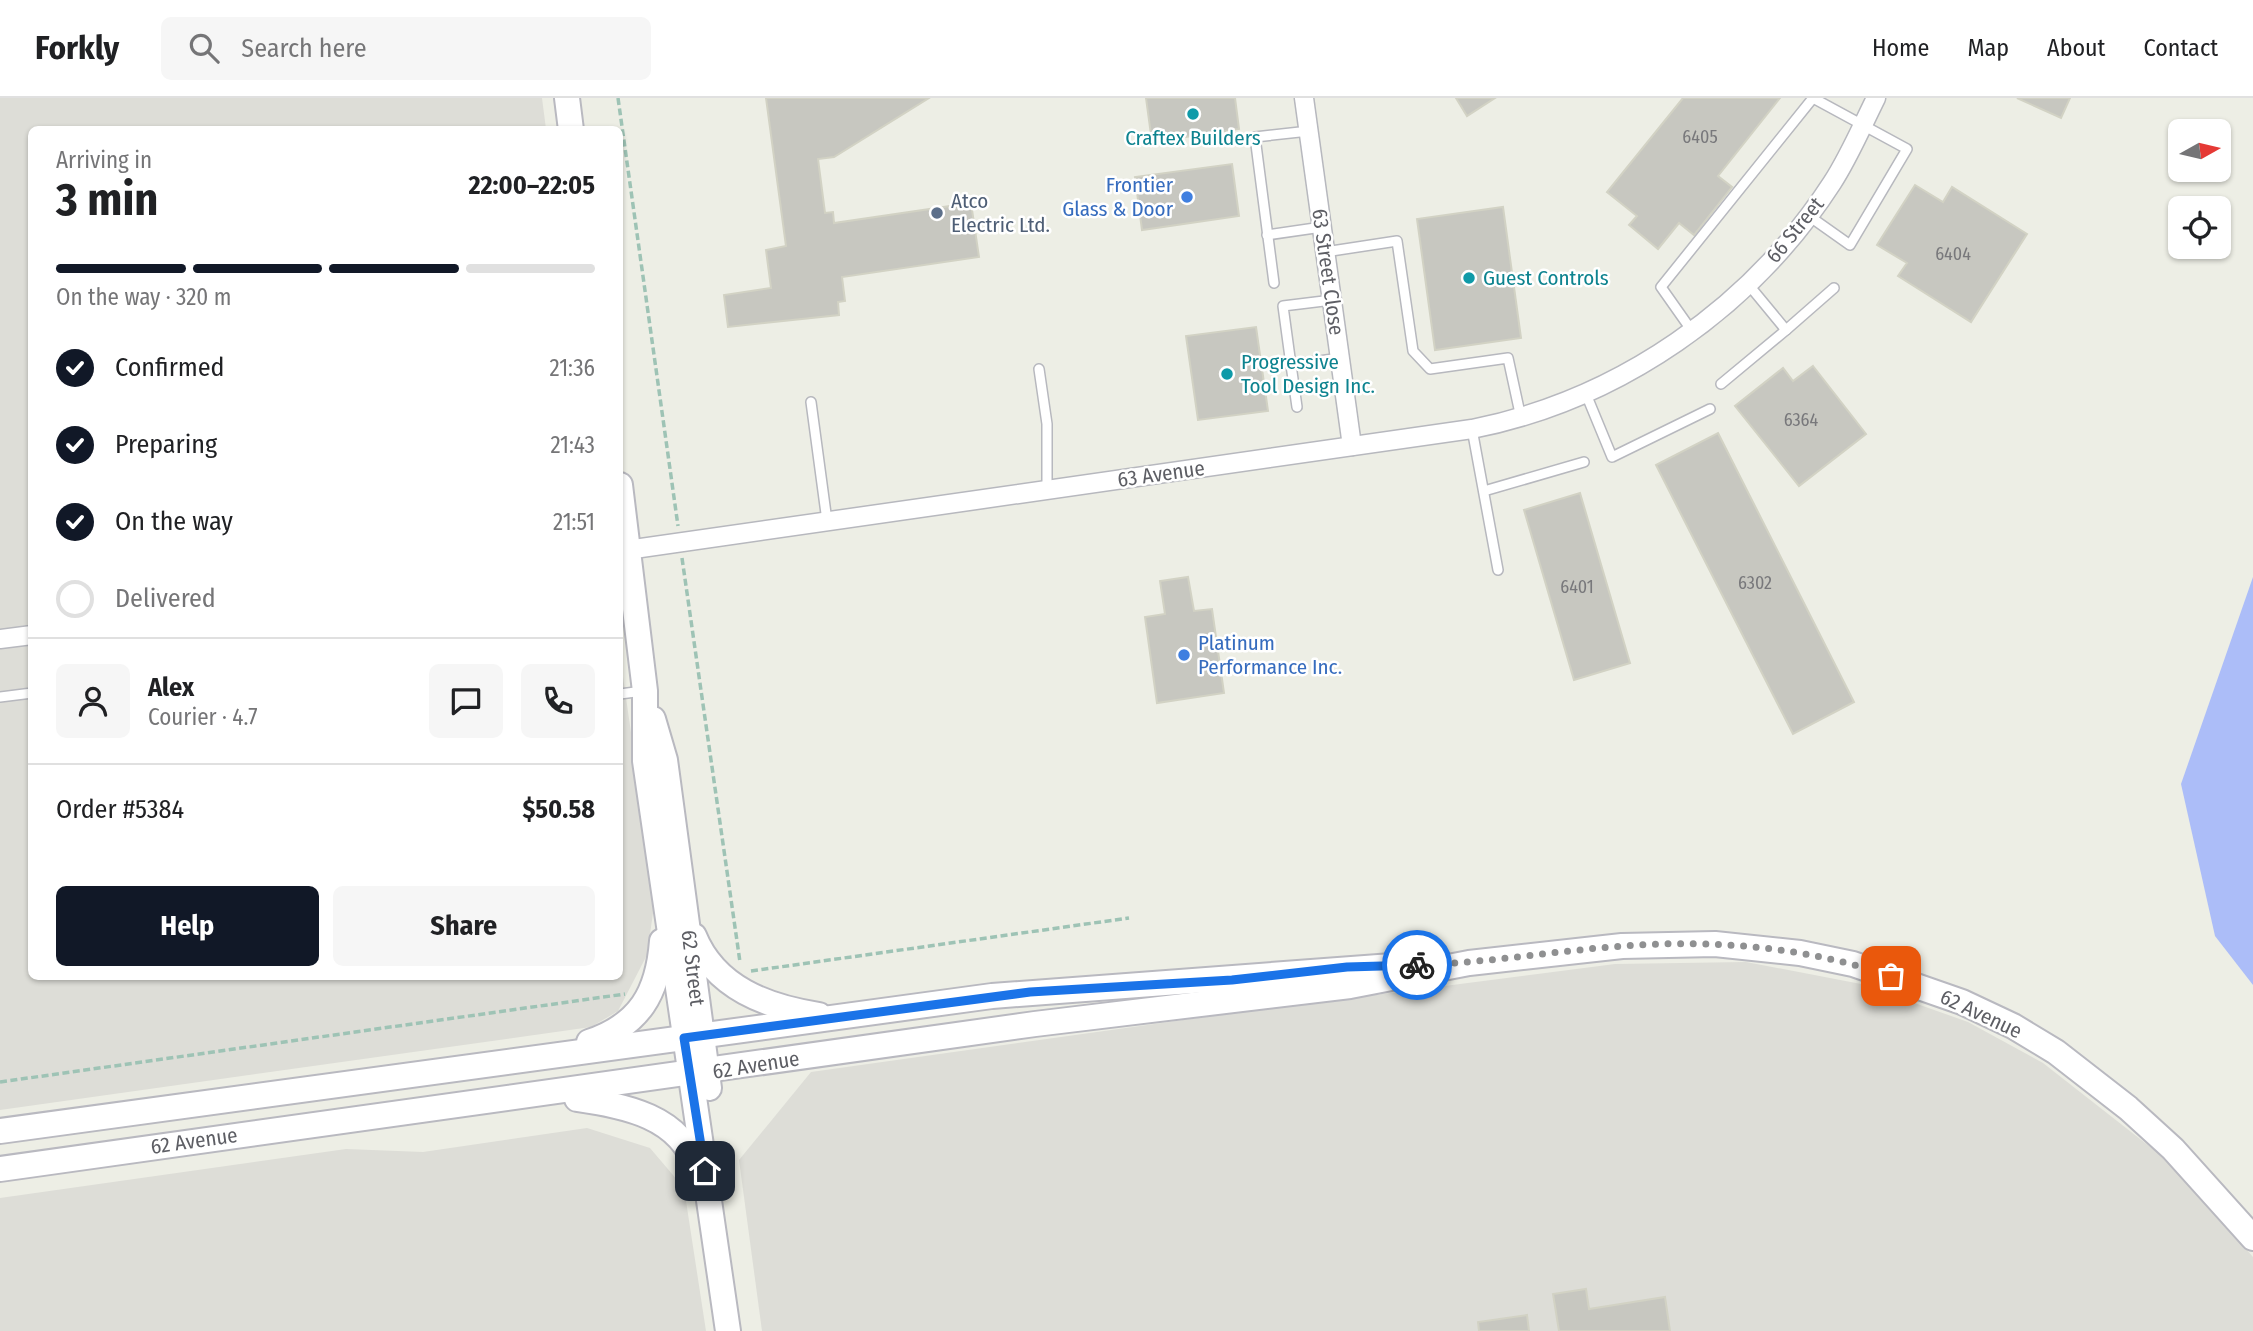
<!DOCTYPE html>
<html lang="en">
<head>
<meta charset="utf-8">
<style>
	body { margin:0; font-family:"Fira Sans Condensed",sans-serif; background:#f6f6f6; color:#202124; height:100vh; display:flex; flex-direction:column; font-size:26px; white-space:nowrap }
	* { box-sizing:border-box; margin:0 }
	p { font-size:23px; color:#757577 }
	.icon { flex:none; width:38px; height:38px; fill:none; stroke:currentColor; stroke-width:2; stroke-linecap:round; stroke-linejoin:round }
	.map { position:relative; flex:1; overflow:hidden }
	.details { position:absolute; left:28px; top:28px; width:595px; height:854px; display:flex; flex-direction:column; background:#fff; border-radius:10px; box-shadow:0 2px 5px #0004 }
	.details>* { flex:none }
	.needle { width:46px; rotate:82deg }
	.controls { position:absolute; left:2168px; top:21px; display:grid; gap:14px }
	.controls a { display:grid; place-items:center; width:63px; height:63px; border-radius:10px; background:#fff; box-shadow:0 2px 5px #0004; font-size:35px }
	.pin { position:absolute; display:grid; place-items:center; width:60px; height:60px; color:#fff; margin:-30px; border-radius:14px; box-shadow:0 4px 10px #0006 }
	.courier { position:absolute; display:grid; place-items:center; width:70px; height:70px; margin:-35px; border:5px solid #1a73e8; border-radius:50%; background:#fff; color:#222; box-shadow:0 2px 9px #0007 }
	.head em { font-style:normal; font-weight:700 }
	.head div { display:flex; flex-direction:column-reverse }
	.head { display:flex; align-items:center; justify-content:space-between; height:119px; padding:0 28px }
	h1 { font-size:46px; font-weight:700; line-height:52px }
	.bar { display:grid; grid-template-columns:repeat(4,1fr); gap:10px 7px; align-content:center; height:84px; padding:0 28px }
	.bar i { height:9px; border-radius:5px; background:#e0e0e0 }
	.bar .selected { background:#111827 }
	.bar p { grid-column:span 4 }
	.line { display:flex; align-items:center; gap:18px; padding:0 28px; border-top:2px solid #e0e0e0 }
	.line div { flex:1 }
	.round { display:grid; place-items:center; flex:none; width:74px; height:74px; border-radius:10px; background:#f6f6f6 }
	ol { padding:0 28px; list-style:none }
	li { display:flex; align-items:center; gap:21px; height:77px }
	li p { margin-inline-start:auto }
	li .icon { padding:7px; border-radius:50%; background:#111827; color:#fff; stroke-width:4 }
	li:last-child { color:#757577 }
	li i { width:38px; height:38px; border:4px solid #e0e0e0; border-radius:50% }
	.cta { display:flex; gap:14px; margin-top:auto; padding:14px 28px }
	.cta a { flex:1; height:80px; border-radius:10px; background:#111827; color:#fff; font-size:28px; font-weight:700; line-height:80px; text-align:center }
	.cta a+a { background:#f6f6f6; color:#202124 }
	header { display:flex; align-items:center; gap:42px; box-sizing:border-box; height:98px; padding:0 35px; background:#fff; border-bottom:2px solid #e0e0e0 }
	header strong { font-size:33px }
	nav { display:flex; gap:38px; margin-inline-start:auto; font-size:24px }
	.search { width:490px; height:63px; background:#f6f6f6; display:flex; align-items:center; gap:18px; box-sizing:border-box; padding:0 24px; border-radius:10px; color:#757577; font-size:26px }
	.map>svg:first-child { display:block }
	.industrial { fill:#ddddd7 }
	.water { fill:#acbdf8 }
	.building { fill:#c7c7c0; stroke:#d2d2c4; stroke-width:2 }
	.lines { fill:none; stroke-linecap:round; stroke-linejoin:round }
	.lane-casing { stroke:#b7b8be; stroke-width:12 }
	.street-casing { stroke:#b7b8be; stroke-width:21 }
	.secondary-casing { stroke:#b9b9c0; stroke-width:28 }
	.path { stroke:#9ec3b5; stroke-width:3.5; stroke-dasharray:7 3.5; stroke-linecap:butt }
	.lane { stroke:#fff; stroke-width:9 }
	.street { stroke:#fff; stroke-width:18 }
	.secondary { stroke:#fff; stroke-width:24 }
	.done { stroke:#8f9091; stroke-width:7; stroke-dasharray:0 12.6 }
	.route { stroke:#1a73e8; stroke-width:9 }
	.culture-dot { fill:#0f9aa8; stroke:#fff; stroke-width:2.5 }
	.shop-dot { fill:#3f7fe0; stroke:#fff; stroke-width:2.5 }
	.service-dot { fill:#5c6f8a; stroke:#fff; stroke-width:2.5 }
	.labels { text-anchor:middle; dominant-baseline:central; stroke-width:5; stroke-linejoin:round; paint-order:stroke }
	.number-label { font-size:18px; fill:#78787b }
	.culture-label { font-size:21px; fill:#0d838f; stroke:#fff; text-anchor:start }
	.shop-label { font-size:21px; fill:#366cbe; stroke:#fff; text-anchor:end }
	.service-label { font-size:21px; fill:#4e5e75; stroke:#fff; text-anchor:start }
	.street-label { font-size:21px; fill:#5d5e64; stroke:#fff }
</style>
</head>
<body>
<header>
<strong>Forkly</strong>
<div class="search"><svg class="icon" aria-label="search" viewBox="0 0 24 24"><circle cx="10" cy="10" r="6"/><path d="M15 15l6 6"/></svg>Search here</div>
<nav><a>Home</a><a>Map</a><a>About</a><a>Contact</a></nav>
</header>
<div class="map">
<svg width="2253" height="1233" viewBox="0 0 2253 1233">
	<rect width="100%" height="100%" fill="#edeee5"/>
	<g class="industrial">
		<polygon points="0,0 542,0 546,31 32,32 32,878 620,878 620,558 655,801 647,857 618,913 591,929 0,1012"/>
		<polygon points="1746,864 1861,886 1968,924 2043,965 2172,1066 2253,1159 2253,1233 762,1233 739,1062 811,974 1219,917 1615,866"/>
		<polygon points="587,1030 650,1050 684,1090 706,1233 0,1233 0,1100 346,1051 423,1054"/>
	</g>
	<polygon class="water" points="2253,479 2253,887 2215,838 2181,686"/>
	<g class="building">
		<polygon points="766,0 929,0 834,59 818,61 825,115 833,114 834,125 971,105 979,159 842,179 845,203 838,204 839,217 728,229 724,197 771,190 766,152 786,148"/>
		<polygon points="1146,0 1235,0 1239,31 1152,44"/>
		<polygon points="1456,0 1495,0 1467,18"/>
		<polygon points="1683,0 1780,0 1718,78 1732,89 1694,137 1679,125 1658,151 1629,127 1637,118 1607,94"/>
		<polygon points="2017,0 2070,0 2061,20"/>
		<polygon points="1232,66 1239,118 1142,132 1135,79"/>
		<polygon points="1915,87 1943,104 1952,89 2027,136 1971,224 1898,178 1907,165 1877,147"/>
		<polygon points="1503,109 1521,240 1435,252 1417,121"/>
		<polygon points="1256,229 1268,313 1198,322 1186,238"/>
		<polygon points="1813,268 1866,336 1799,388 1735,308 1783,270 1793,283"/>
		<polygon points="1718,335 1854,604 1793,636 1656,367"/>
		<polygon points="1580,395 1630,565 1574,582 1524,412"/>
		<polygon points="1188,479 1194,513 1212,511 1224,595 1157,605 1145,519 1165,516 1160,483"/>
		<polygon points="1586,1191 1589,1211 1665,1199 1670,1233 1559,1233 1553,1196"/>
		<polygon points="1527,1217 1529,1233 1479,1233 1478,1224"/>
	</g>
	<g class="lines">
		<defs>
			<g id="lane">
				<polyline points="1809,118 1850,147 1907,51 1813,0"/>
				<polyline points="1267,137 1322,129"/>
				<polyline points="1325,154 1397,143 1413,253 1430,271 1508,260 1521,320"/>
				<polyline points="1274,185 1255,39 1309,33"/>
				<polyline points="1332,202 1283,208 1291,267 1340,260"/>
				<polyline points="1786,232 1834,190"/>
				<polyline points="1692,233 1661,189 1813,0"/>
				<polyline points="1291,267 1297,309"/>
				<polyline points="1039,271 1047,326 1047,392"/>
				<polyline points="1721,286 1786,232 1748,186"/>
				<polyline points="1586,296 1612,359 1710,311"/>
				<polyline points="811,304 827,423"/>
				<polyline points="1472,331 1498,472"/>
				<polyline points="1484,393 1584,364"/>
				<polyline points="620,596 643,593"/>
				<polyline points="0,599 32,595"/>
			</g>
			<g id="street">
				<polyline points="1304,0 1352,348"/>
				<path d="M620,453L1472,331C1619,302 1751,210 1832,85C1849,59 1862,28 1876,0"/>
				<polyline points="0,541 32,537"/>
			</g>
			<g id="secondary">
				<polyline points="567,0 571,32"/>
				<polyline points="620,387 645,593 645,663 728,1233"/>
				<polyline points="653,621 665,662 709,990"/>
				<path d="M694,838C715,890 767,909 819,917"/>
				<path d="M589,944C640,927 658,895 662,843"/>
				<path d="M577,1001C625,1008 681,1018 697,1071"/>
				<polyline points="0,1033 992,898 1392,868"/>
				<polyline points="0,1071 1035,926 1350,888 1469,865 1622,848 1715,846 1800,855 1853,866 1962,904 2013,928 2056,954 2128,1010 2173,1051 2253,1140"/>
			</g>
		</defs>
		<use href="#lane" class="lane-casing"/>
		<use href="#street" class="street-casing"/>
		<use href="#secondary" class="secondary-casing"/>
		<g class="path">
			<polyline points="618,0 678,428"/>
			<polyline points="682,460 740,864"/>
			<polyline points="751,873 1129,820"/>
			<polyline points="0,984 625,896"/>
		</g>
		<use href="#lane" class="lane"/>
		<use href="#street" class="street"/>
		<use href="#secondary" class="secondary"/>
	</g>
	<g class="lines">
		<path class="done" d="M1417,867C1486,865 1554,853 1623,848C1713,841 1806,849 1891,878"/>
		<polyline class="route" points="705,1073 684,940 1030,894 1232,882 1347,869 1417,867"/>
	</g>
	<g class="culture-dot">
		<circle cx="1193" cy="16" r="7"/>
		<circle cx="1469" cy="180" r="7"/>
		<circle cx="1227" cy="276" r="7"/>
	</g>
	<g class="shop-dot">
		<circle cx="1187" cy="99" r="7"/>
		<circle cx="1184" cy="557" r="7"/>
	</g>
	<circle class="service-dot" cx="937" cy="115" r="7"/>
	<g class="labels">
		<g class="number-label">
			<text x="1700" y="39">6405</text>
			<text x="1953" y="156">6404</text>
			<text x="1801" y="322">6364</text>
			<text x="1755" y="485">6302</text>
			<text x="1577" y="489">6401</text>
		</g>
		<g class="culture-label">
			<text x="1193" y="40" text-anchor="middle">Craftex Builders</text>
			<text x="1483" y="180">Guest Controls</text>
			<text x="1241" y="264">Progressive<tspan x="1241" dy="24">Tool Design Inc.</tspan></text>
		</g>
		<g class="shop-label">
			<text x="1173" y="87">Frontier<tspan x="1173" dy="24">Glass &amp; Door</tspan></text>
			<text x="1198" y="545" text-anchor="start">Platinum<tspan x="1198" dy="24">Performance Inc.</tspan></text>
		</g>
		<g class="service-label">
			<text x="951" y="103">Atco<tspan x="951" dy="24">Electric Ltd.</tspan></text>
		</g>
		<g class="street-label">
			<text transform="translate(1795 132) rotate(-51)">66 Street</text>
			<text transform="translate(1328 174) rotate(82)">63 Street Close</text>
			<text transform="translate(1161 376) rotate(-8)">63 Avenue</text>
			<text transform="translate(693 870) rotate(83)">62 Street</text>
			<text transform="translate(1981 916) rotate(25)">62 Avenue</text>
			<text transform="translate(756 967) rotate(-9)">62 Avenue</text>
			<text transform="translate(194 1043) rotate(-8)">62 Avenue</text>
		</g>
	</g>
</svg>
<div class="controls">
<a><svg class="needle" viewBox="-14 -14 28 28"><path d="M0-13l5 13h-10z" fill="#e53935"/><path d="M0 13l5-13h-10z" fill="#757577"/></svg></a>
<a><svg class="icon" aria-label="locate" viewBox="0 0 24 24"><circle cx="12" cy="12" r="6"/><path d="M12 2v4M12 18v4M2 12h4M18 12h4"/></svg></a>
</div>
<div class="pin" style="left:1891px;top:878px;background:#ea580c"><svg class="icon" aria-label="bag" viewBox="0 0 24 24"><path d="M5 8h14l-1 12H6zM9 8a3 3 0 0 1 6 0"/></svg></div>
<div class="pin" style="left:705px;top:1073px;background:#1f2937"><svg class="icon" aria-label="home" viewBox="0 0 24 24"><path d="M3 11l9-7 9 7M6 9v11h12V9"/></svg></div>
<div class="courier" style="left:1417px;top:867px"><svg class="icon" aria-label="bike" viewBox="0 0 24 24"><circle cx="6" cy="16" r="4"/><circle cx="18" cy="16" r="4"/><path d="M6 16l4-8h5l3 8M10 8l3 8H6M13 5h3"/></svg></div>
<section class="details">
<div class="head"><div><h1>3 min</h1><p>Arriving in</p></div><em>22:00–22:05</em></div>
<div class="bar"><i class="selected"></i><i class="selected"></i><i class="selected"></i><i></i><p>On the way · 320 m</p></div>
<ol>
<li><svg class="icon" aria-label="check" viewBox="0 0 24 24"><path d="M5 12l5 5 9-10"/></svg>Confirmed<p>21:36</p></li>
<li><svg class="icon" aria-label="check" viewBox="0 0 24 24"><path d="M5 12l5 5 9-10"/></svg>Preparing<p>21:43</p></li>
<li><svg class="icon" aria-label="check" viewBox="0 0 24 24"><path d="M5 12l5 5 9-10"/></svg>On the way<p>21:51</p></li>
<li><i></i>Delivered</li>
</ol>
<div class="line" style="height:126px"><a class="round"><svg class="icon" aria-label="person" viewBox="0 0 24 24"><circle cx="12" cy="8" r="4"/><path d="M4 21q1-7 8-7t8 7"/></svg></a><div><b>Alex</b><p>Courier · 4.7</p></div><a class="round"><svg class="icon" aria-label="chat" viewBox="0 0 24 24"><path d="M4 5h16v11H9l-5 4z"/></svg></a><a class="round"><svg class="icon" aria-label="phone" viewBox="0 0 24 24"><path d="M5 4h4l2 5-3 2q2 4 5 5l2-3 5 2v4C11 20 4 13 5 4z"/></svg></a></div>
<div class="line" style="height:91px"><div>Order #5384</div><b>$50.58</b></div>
<div class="cta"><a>Help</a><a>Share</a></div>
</section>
</div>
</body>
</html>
